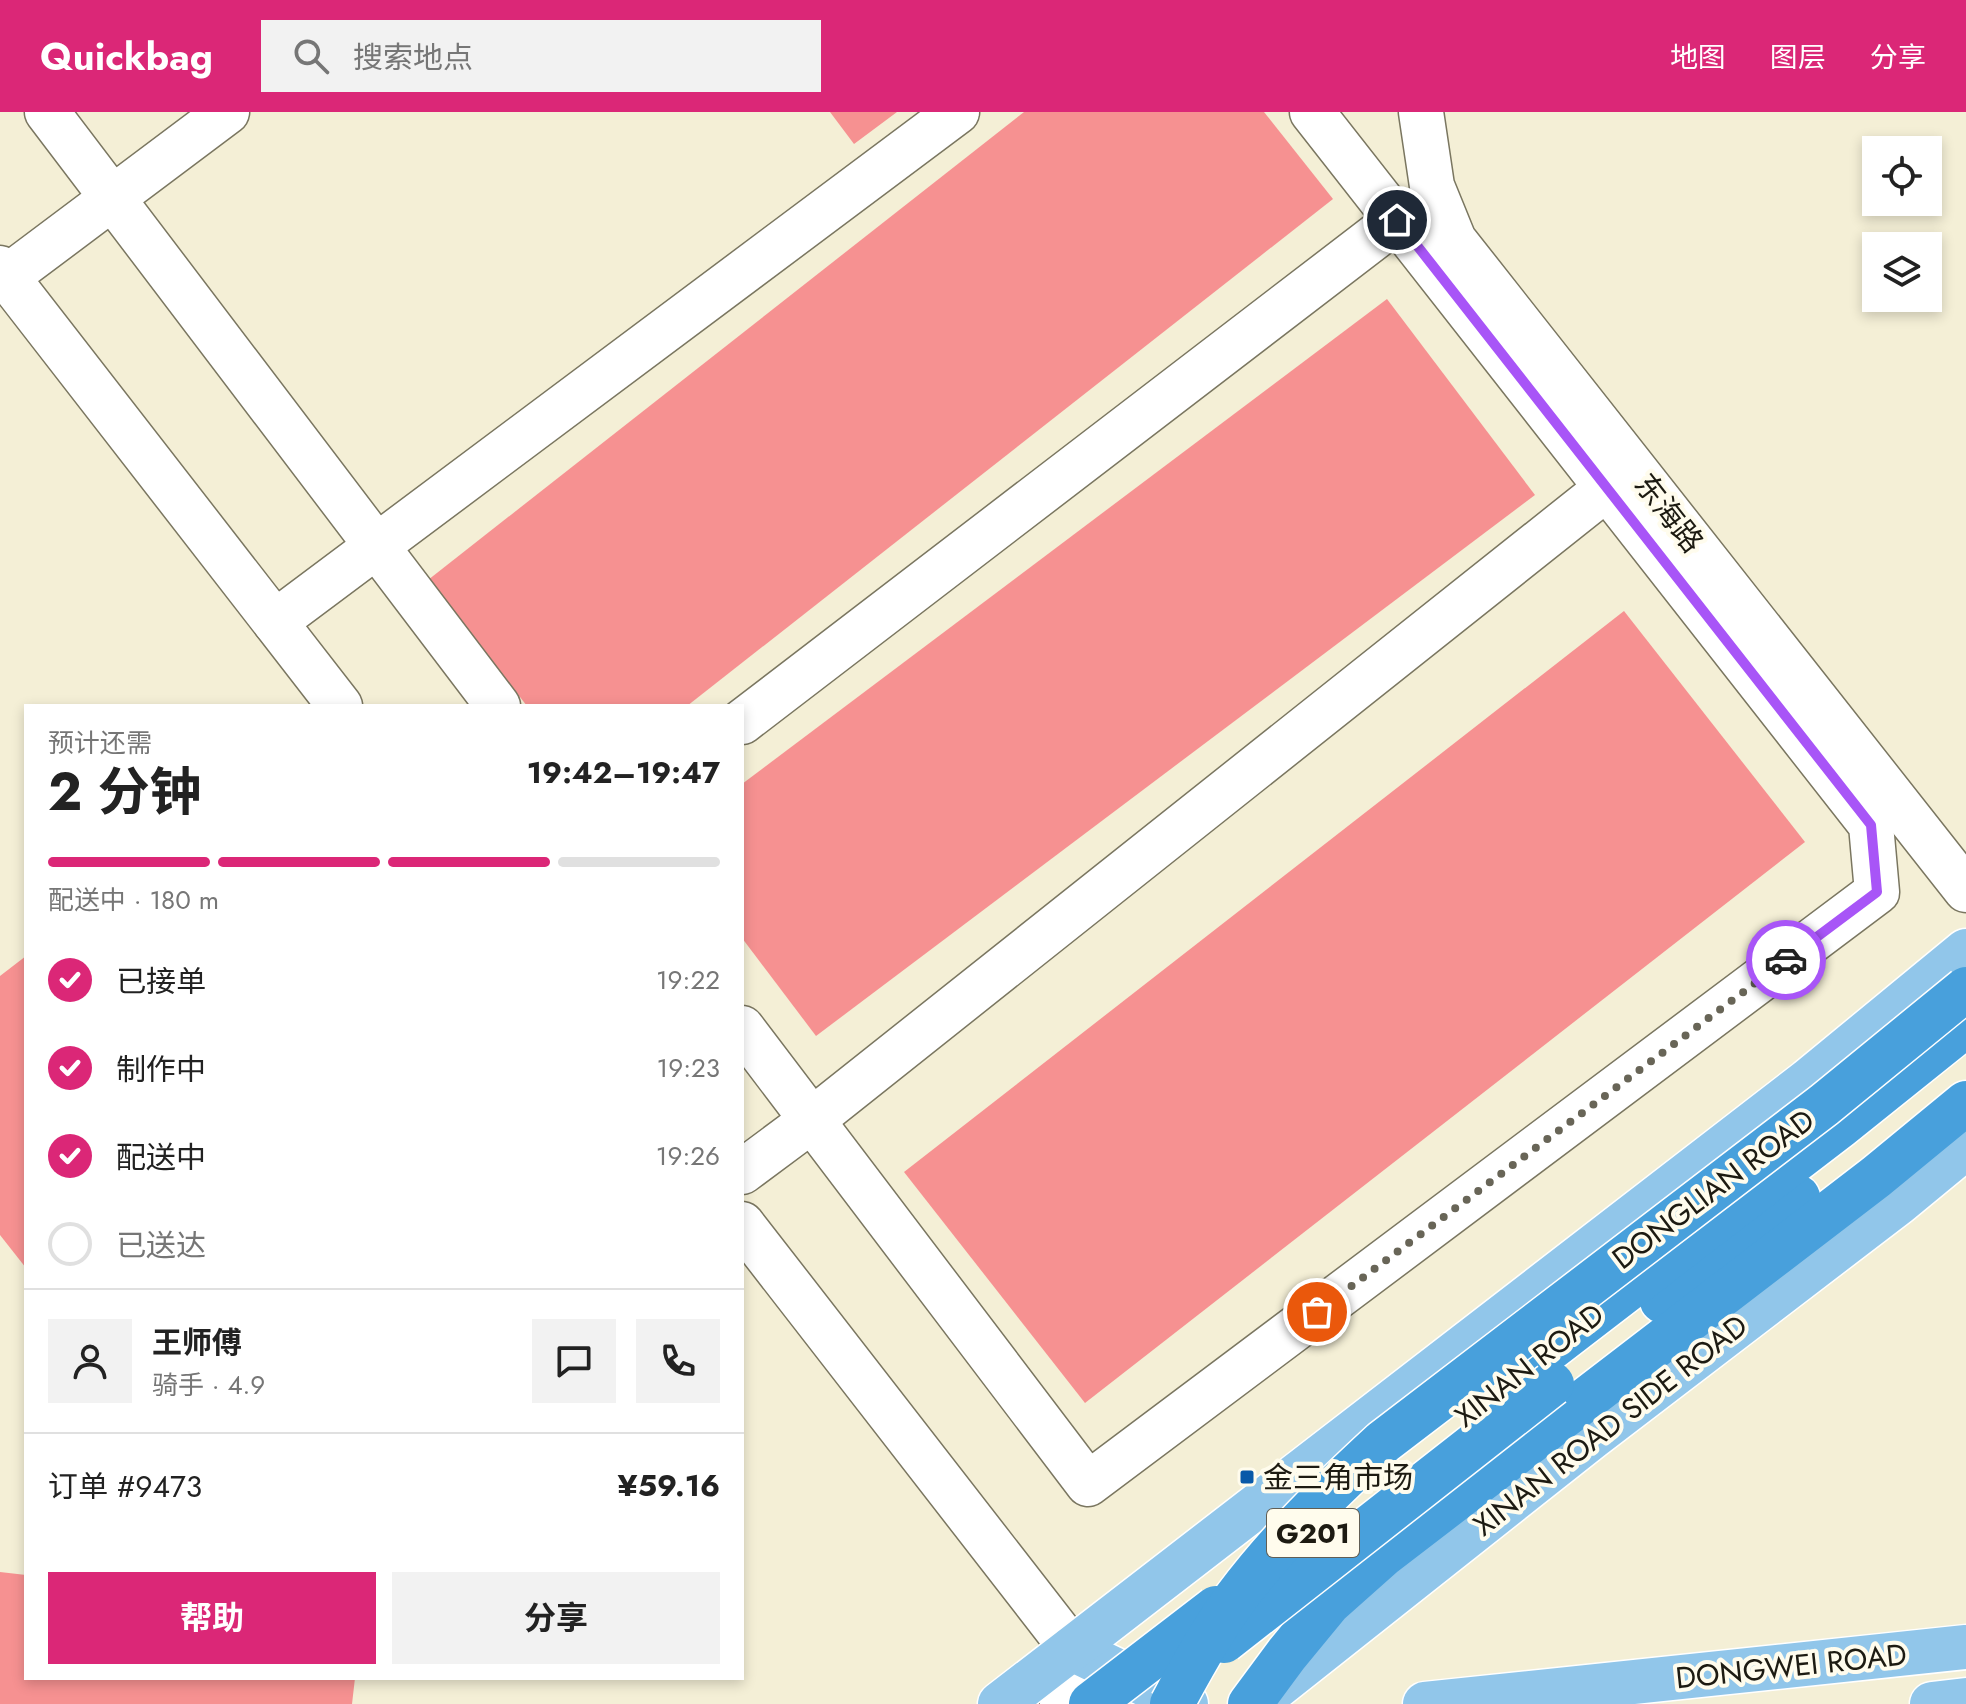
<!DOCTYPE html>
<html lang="zh">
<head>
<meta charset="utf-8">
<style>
	body { margin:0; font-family:Jost,"Noto Sans SC",sans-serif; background:#f2f2f2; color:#222; height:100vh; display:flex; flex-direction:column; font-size:30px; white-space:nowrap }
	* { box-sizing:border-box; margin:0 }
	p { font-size:26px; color:#767676 }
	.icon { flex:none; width:44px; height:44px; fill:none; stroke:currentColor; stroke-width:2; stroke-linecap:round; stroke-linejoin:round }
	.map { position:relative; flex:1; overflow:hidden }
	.drawer { position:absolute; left:24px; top:592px; width:720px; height:976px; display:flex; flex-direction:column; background:#fff; border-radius:0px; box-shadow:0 4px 12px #0003 }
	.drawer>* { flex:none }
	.controls { position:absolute; left:1862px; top:24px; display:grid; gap:16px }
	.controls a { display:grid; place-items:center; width:80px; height:80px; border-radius:0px; background:#fff; box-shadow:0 4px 12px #0003; font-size:40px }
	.pin { position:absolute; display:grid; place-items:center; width:68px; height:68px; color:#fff; margin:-34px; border:4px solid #fff; border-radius:50%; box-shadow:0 2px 8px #0007 }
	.courier { position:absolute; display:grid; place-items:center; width:80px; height:80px; margin:-40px; border:6px solid #a855f7; border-radius:50%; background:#fff; color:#222; box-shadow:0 2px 10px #0007 }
	.head em { font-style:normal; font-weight:700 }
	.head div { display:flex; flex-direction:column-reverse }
	.head { display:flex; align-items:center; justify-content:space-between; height:136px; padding:0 24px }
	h1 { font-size:52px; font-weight:700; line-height:60px }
	.bar { display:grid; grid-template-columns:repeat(4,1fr); gap:12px 8px; align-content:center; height:96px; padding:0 24px }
	.bar i { height:10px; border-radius:6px; background:#e0e0e0 }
	.bar .active { background:#db2777 }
	.bar p { grid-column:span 4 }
	.line { display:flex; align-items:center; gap:20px; padding:0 24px; border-top:2px solid #e0e0e0 }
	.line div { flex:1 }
	.round { display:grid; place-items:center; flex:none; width:84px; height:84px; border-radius:0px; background:#f2f2f2 }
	ol { padding:0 24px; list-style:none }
	li { display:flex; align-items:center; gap:24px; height:88px }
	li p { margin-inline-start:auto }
	li .icon { padding:8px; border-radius:50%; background:#db2777; color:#fff; stroke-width:4 }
	li:last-child { color:#767676 }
	li i { width:44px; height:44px; border:4px solid #e0e0e0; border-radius:50% }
	.cta { display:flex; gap:16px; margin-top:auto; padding:16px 24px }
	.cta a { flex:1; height:92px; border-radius:0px; background:#db2777; color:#fff; font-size:32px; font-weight:700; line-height:92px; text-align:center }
	.cta a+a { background:#f2f2f2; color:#222 }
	header { display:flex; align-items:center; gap:48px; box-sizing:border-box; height:112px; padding:0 40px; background:#db2777; color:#fff }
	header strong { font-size:38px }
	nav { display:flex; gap:44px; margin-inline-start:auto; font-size:28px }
	.search { width:560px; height:72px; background:#f2f2f2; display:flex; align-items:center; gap:20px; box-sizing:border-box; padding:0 28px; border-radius:0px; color:#767676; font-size:30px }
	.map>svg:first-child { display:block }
	.building { fill:#f69191 }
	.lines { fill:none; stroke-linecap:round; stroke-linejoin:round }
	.minor-casing { stroke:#7a7660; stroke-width:47 }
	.major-casing { stroke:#fff; stroke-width:47 }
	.highway-casing { stroke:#fff; stroke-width:47 }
	.minor { stroke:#fff; stroke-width:44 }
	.major { stroke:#91c6ea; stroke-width:44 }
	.highway { stroke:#48a0dc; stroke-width:44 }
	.highway-bridge-casing { stroke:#fff; stroke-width:47; stroke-linecap:butt }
	.highway-bridge { stroke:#48a0dc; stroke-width:44 }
	.done { stroke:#686557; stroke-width:8; stroke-dasharray:0 14.4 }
	.route { stroke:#a855f7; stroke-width:10 }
	.poi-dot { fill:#0859a8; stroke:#fffced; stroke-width:3 }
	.labels { text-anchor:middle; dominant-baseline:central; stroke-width:8; stroke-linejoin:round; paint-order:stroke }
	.shield { fill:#fffced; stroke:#615e54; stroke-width:2 }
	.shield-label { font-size:28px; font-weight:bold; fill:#1d1b12 }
	.street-label { font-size:30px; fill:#1d1b12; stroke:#fffced }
	.poi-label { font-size:30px; fill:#1d1b12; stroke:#fffced; text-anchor:start }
</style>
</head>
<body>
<header>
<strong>Quickbag</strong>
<div class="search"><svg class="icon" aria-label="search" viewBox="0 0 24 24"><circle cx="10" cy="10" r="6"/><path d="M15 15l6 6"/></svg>搜索地点</div>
<nav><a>地图</a><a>图层</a><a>分享</a></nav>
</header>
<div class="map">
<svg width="1966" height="1592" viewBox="0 0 1966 1592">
	<rect width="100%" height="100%" fill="#f4efd6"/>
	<g class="building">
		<polygon points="830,0 897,0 854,32"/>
		<polygon points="1024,0 1264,0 1333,87 687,594 527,594 428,468"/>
		<polygon points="1387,187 1535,383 816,924 742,826 742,672"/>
		<polygon points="1624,499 1805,730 1085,1291 904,1060"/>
		<polygon points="26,844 26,1156 0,1123 0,864"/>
		<polygon points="0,1460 26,1463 26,1566 355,1566 352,1592 0,1592"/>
	</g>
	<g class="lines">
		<defs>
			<g id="minor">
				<polyline points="47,0 498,594"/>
				<polyline points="1421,0 1432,74 1454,128 1966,778"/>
				<polyline points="0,156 340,594"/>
				<polyline points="7,165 227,0"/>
				<polyline points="275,510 957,0"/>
				<polyline points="742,610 1397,108"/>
				<polyline points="742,916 1088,1372 1877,780 1871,713 1312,0"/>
				<polyline points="742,1060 812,1008 1607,376"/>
				<polyline points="742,1112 1072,1537 1062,1592"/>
			</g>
			<g id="major">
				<polyline points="1072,1537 1186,1592"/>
				<polyline points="1266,1583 1592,1325 1898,1091 1966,1035"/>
				<polyline points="1000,1592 1808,969 1966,839"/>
				<polyline points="1425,1592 1966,1535"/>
				<polyline points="1932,1592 1966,1588"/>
			</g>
			<g id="highway">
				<polyline points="1662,1189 1798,1085"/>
				<polyline points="1534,1249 1840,1014 1966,913"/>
				<polyline points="1250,1592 1287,1542 1329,1491 1383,1443 1876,1065 1966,991"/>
			</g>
		</defs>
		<use href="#minor" class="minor-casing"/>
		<use href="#major" class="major-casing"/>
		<use href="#highway" class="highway-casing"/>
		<use href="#minor" class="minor"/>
		<use href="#major" class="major"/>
		<use href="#highway" class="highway"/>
		<defs>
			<g id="highway-bridge">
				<polyline points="1224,1529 1552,1272"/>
				<polyline points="1091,1592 1216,1496"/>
				<path d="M1172,1592C1191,1556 1211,1520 1235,1487C1278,1429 1330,1379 1383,1330L1824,993L1966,877"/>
			</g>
		</defs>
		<use href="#highway-bridge" class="highway-bridge-casing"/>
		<use href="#highway-bridge" class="highway-bridge"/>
	</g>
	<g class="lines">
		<polyline class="done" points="1317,1200 1786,848"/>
		<polyline class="route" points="1397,108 1871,713 1877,780 1786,848"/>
	</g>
	<rect class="poi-dot" x="1239" y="1357" width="16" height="16" rx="4"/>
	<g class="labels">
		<rect class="shield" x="1267" y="1397" width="92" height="48" rx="6"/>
		<g class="shield-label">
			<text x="1313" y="1421">G201</text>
		</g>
		<g class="street-label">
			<text transform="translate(1669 401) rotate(52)">东海路</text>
			<text transform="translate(1713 1077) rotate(-37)">DONGLIAN ROAD</text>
			<text transform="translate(1529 1253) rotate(-38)">XINAN ROAD</text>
			<text transform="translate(1610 1313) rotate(-38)">XINAN ROAD SIDE ROAD</text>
			<text transform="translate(1791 1554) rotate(-6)">DONGWEI ROAD</text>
		</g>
		<g class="poi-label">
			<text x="1263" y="1365">金三角市场</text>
		</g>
	</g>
</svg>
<div class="controls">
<a><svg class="icon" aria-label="locate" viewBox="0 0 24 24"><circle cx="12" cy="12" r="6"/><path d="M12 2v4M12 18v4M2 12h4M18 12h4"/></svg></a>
<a><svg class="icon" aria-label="layers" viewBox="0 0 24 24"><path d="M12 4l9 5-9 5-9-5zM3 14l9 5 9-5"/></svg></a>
</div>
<div class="pin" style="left:1317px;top:1200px;background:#ea580c"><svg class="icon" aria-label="bag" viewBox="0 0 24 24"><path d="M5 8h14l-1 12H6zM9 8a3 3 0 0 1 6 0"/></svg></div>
<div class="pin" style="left:1397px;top:108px;background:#1f2937"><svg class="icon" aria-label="home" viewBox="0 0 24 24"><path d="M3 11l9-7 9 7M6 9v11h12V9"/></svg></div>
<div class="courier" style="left:1786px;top:848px"><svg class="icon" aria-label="car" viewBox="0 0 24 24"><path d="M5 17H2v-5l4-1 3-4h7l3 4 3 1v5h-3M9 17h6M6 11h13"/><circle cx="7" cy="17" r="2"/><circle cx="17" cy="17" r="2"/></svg></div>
<section class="drawer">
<div class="head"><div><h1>2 分钟</h1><p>预计还需</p></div><em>19:42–19:47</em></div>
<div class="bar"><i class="active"></i><i class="active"></i><i class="active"></i><i></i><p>配送中 · 180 m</p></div>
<ol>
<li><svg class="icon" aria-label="check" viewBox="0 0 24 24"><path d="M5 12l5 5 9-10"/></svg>已接单<p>19:22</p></li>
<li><svg class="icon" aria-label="check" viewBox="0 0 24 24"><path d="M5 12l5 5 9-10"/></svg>制作中<p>19:23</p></li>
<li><svg class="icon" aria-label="check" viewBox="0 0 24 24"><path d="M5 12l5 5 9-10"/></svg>配送中<p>19:26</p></li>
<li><i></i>已送达</li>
</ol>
<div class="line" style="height:144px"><a class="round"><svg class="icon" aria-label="person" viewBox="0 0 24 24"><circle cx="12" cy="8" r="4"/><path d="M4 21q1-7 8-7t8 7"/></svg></a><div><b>王师傅</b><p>骑手 · 4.9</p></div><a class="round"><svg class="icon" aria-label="chat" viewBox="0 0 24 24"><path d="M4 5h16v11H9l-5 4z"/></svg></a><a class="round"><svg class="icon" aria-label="phone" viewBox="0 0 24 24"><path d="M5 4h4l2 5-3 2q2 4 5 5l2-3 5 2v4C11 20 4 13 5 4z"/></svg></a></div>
<div class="line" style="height:104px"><div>订单 #9473</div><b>¥59.16</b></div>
<div class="cta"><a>帮助</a><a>分享</a></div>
</section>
</div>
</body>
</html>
